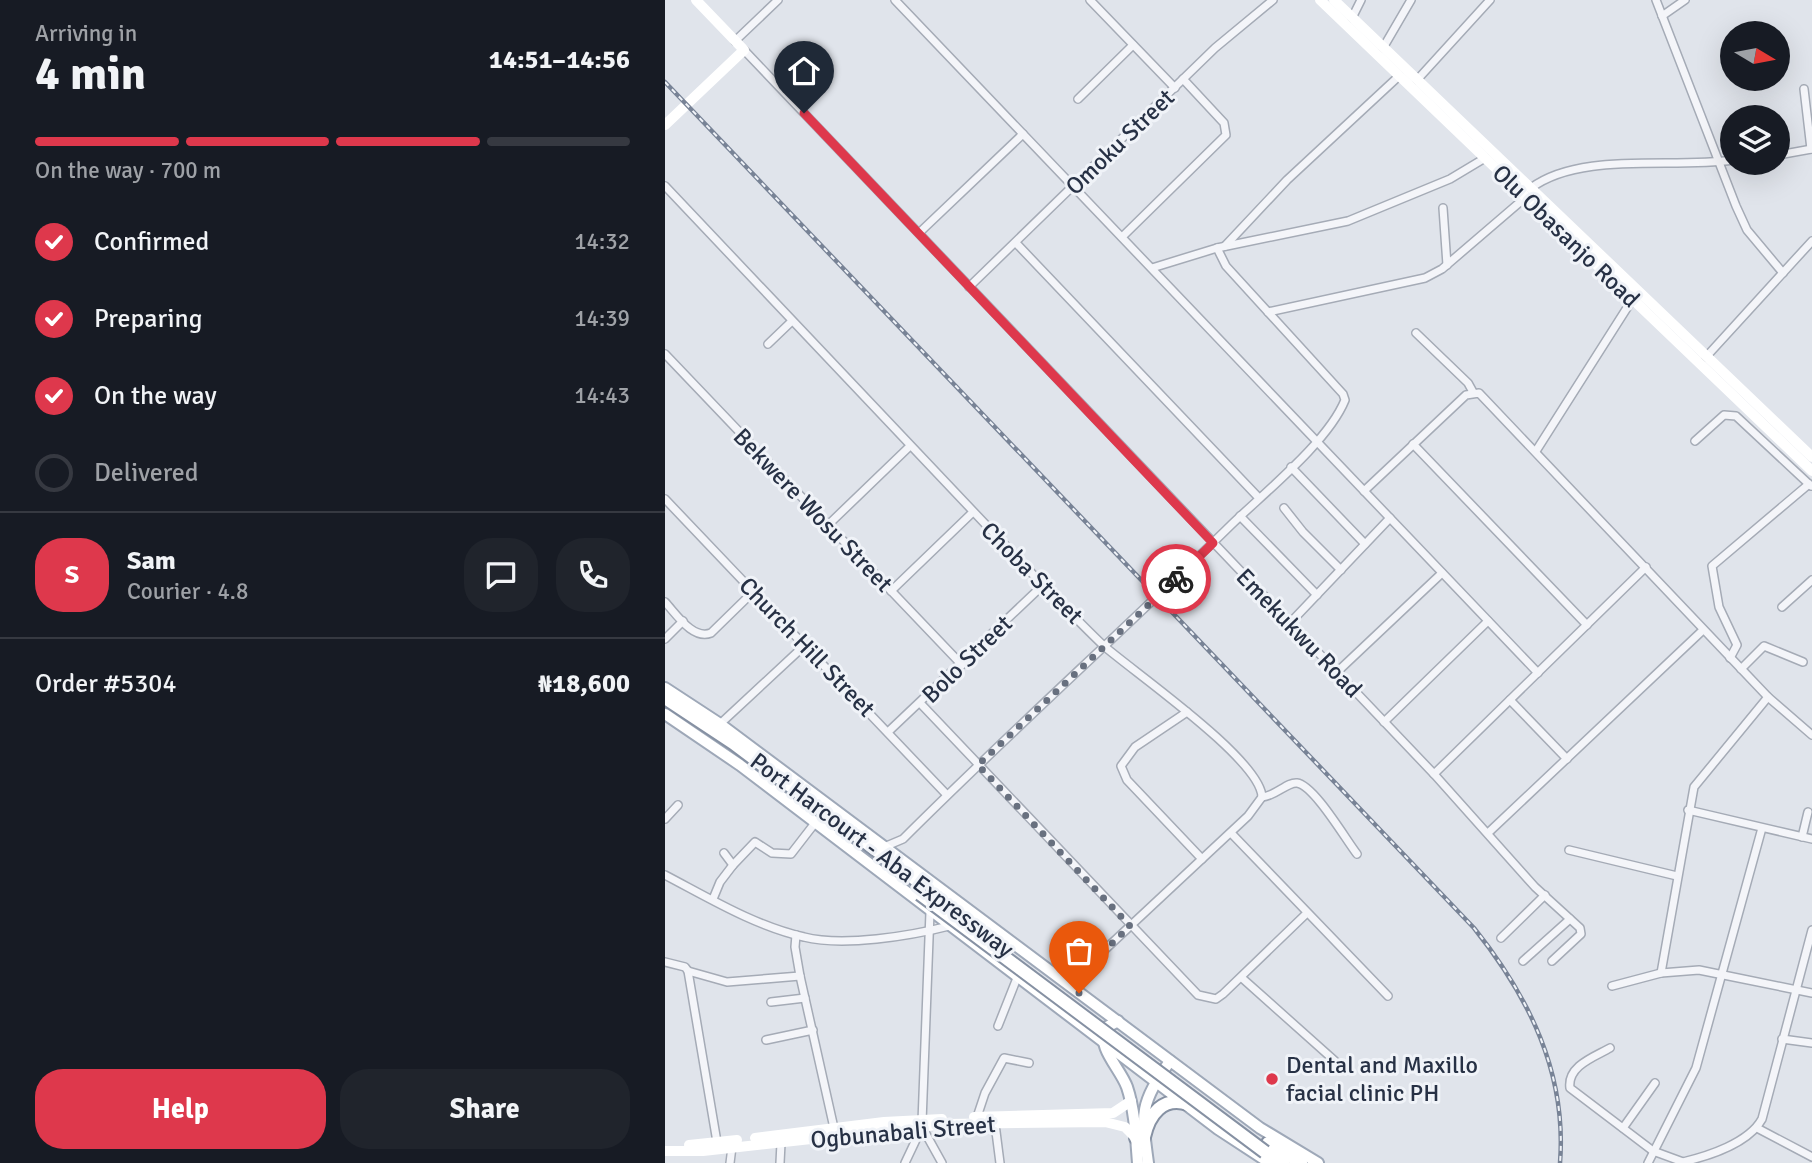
<!DOCTYPE html>
<html lang="en">
<head>
<meta charset="utf-8">
<style>
	body { margin:0; font-family:Signika,sans-serif; background:#20242c; color:#f1f3f6; height:100vh; display:flex; flex-direction:column; font-size:26px; white-space:nowrap }
	* { box-sizing:border-box; margin:0 }
	p { font-size:23px; color:#9ea1a6 }
	.icon { flex:none; width:38px; height:38px; fill:none; stroke:currentColor; stroke-width:2; stroke-linecap:round; stroke-linejoin:round }
	.map { position:relative; flex:1; overflow:hidden }
	.details { display:flex; flex-direction:column; background:#171b24; width:665px }
	.details>* { flex:none }
	.needle { width:46px; rotate:100deg }
	.tools { position:absolute; left:1055px; top:21px; display:grid; gap:14px }
	.tools a { display:grid; place-items:center; width:70px; height:70px; border-radius:50%; background:#171b24; box-shadow:0 7px 28px #0002; font-size:35px }
	.pin { position:absolute; display:grid; place-items:center; width:60px; height:60px; color:#fff; margin:-72px -30px; border-radius:50% 50% 50% 0; rotate:-45deg; box-shadow:0 0 7px #0007 }
	.pin .icon { rotate:45deg }
	.courier { position:absolute; display:grid; place-items:center; width:70px; height:70px; margin:-35px; border:5px solid #de384c; border-radius:50%; background:#fff; color:#222; box-shadow:0 2px 9px #0007 }
	.overview em { font-style:normal; font-weight:700 }
	.overview div { display:flex; flex-direction:column-reverse }
	.overview { display:flex; align-items:center; justify-content:space-between; height:119px; padding:0 35px }
	h1 { font-size:46px; font-weight:700; line-height:52px }
	.bar { display:grid; grid-template-columns:repeat(4,1fr); gap:10px 7px; align-content:center; height:84px; padding:0 35px }
	.bar i { height:9px; border-radius:5px; background:#363941 }
	.bar .selected { background:#de384c }
	.bar p { grid-column:span 4 }
	.line { display:flex; align-items:center; gap:18px; padding:0 35px; border-top:2px solid #363941 }
	.line div { flex:1 }
	.round { display:grid; place-items:center; flex:none; width:74px; height:74px; border-radius:28px; background:#20242c }
	ol { padding:0 35px; list-style:none }
	li { display:flex; align-items:center; gap:21px; height:77px }
	li p { margin-inline-start:auto }
	li .icon { padding:7px; border-radius:50%; background:#de384c; color:#fff; stroke-width:4 }
	li:last-child { color:#9ea1a6 }
	li i { width:38px; height:38px; border:4px solid #363941; border-radius:50% }
	.primary-button { display:flex; gap:14px; margin-top:auto; padding:14px 35px }
	.primary-button a { flex:1; height:80px; border-radius:28px; background:#de384c; color:#fff; font-size:28px; font-weight:700; line-height:80px; text-align:center }
	.primary-button a+a { background:#20242c; color:#f1f3f6 }
	main { display:flex; flex:1; min-height:0 }
	.map>svg:first-child { display:block }
	.lines { fill:none; stroke-linecap:round; stroke-linejoin:round }
	.street-casing { stroke:#a5abb6; stroke-width:10 }
	.primary-casing { stroke:#9ea8b8; stroke-width:14 }
	.highway-casing { stroke:#8691a3; stroke-width:16 }
	.street { stroke:#f4f5f9; stroke-width:7 }
	.secondary { stroke:#fff; stroke-width:10 }
	.primary { stroke:#fff; stroke-width:10 }
	.highway { stroke:#fff; stroke-width:12 }
	.rail-casing { stroke:#788396; stroke-width:4.5 }
	.rail { stroke:#f0f3f8; stroke-width:2; stroke-dasharray:5; stroke-linecap:butt }
	.highway-bridge-casing { stroke:#8691a3; stroke-width:16; stroke-linecap:butt }
	.highway-bridge { stroke:#fff; stroke-width:12 }
	.done { stroke:#68707f; stroke-width:7; stroke-dasharray:0 12.6 }
	.route { stroke:#de384c; stroke-width:9 }
	.poi-dot { fill:#de384c; stroke:#f0f3f8; stroke-width:2.5 }
	.labels { text-anchor:middle; dominant-baseline:central; stroke-width:6; stroke-linejoin:round; paint-order:stroke }
	.street-label { font-size:24px; fill:#273145; stroke:#f0f3f8 }
	.poi-label { font-size:24px; fill:#273145; stroke:#f0f3f8; text-anchor:start }
</style>
</head>
<body>
<main>
<section class="details">
<div class="overview"><div><h1>4 min</h1><p>Arriving in</p></div><em>14:51–14:56</em></div>
<div class="bar"><i class="selected"></i><i class="selected"></i><i class="selected"></i><i></i><p>On the way · 700 m</p></div>
<ol>
<li><svg class="icon" aria-label="check" viewBox="0 0 24 24"><path d="M5 12l5 5 9-10"/></svg>Confirmed<p>14:32</p></li>
<li><svg class="icon" aria-label="check" viewBox="0 0 24 24"><path d="M5 12l5 5 9-10"/></svg>Preparing<p>14:39</p></li>
<li><svg class="icon" aria-label="check" viewBox="0 0 24 24"><path d="M5 12l5 5 9-10"/></svg>On the way<p>14:43</p></li>
<li><i></i>Delivered</li>
</ol>
<div class="line" style="height:126px"><b class="round" style="background:#de384c;color:#fff">S</b><div><b>Sam</b><p>Courier · 4.8</p></div><a class="round"><svg class="icon" aria-label="chat" viewBox="0 0 24 24"><path d="M4 5h16v11H9l-5 4z"/></svg></a><a class="round"><svg class="icon" aria-label="phone" viewBox="0 0 24 24"><path d="M5 4h4l2 5-3 2q2 4 5 5l2-3 5 2v4C11 20 4 13 5 4z"/></svg></a></div>
<div class="line" style="height:91px"><div>Order #5304</div><b>₦18,600</b></div>
<div class="primary-button"><a>Help</a><a>Share</a></div>
</section>
<div class="map">
<svg width="1147" height="1163" viewBox="0 0 1147 1163">
	<rect width="100%" height="100%" fill="#e0e4eb"/>
	<g class="lines">
		<defs>
			<g id="street">
				<polyline points="230,0 873,673"/>
				<polyline points="425,0 510,88"/>
				<polyline points="991,0 1071,206 1082,230 1118,273"/>
				<polyline points="997,16 1020,0"/>
				<polyline points="687,18 696,0"/>
				<polyline points="70,41 113,0"/>
				<polyline points="718,48 746,0"/>
				<polyline points="79,50 769,774 870,887 915,928 916,934 887,961"/>
				<polyline points="752,80 825,0"/>
				<polyline points="1139,89 1146,149"/>
				<polyline points="413,99 468,45"/>
				<polyline points="1113,155 1147,149"/>
				<path d="M0,186L378,585C398,605 418,626 439,646C470,673 596,760 597,797L583,816L417,971L397,980"/>
				<path d="M866,188C916,151 1007,169 1068,160"/>
				<polyline points="778,208 782,265"/>
				<polyline points="254,233 358,134"/>
				<polyline points="457,237 561,135 559,123 518,79"/>
				<polyline points="351,243 594,498"/>
				<polyline points="560,246 622,180 734,76"/>
				<polyline points="487,268 552,248 683,221 785,179 820,158"/>
				<polyline points="304,287 550,48 608,0"/>
				<polyline points="603,312 760,278 777,269 861,197"/>
				<polyline points="751,333 803,383 808,392"/>
				<polyline points="103,344 127,321"/>
				<polyline points="0,354 297,665"/>
				<polyline points="1041,357 1147,241"/>
				<polyline points="1030,441 1059,415 1071,416 1146,486"/>
				<polyline points="748,444 922,625"/>
				<polyline points="871,451 967,300"/>
				<polyline points="626,467 700,544"/>
				<polyline points="699,491 801,395 814,393 1103,697 1147,735"/>
				<polyline points="0,499 282,795"/>
				<polyline points="619,508 638,532 676,570"/>
				<polyline points="575,516 652,595"/>
				<polyline points="163,525 245,446"/>
				<polyline points="226,591 308,512"/>
				<path d="M0,602C12,615 28,640 46,633L89,591"/>
				<polyline points="1117,607 1147,580"/>
				<polyline points="624,624 725,518"/>
				<polyline points="0,639 18,621"/>
				<polyline points="1065,658 1072,645 1054,607 1047,566 1144,484"/>
				<polyline points="1076,669 1099,646 1138,662"/>
				<polyline points="671,673 777,573"/>
				<polyline points="845,700 902,759"/>
				<polyline points="256,704 533,995 551,999 558,994 642,913"/>
				<polyline points="522,712 470,747 456,766 462,780 537,859"/>
				<polyline points="719,722 823,621"/>
				<polyline points="55,724 140,645"/>
				<polyline points="223,732 378,585"/>
				<polyline points="769,774 981,567"/>
				<path d="M597,797C611,796 622,782 632,783C649,785 681,840 692,854"/>
				<polyline points="1023,810 1147,839"/>
				<polyline points="0,819 13,805"/>
				<polyline points="566,833 723,996"/>
				<polyline points="823,833 1038,630"/>
				<polyline points="1137,837 1143,812"/>
				<path d="M219,847L238,839C345,732 458,631 566,525C600,492 663,442 680,400L678,394L561,266L552,248"/>
				<polyline points="904,850 1012,876"/>
				<polyline points="68,865 90,842 107,853 126,854 150,823"/>
				<path d="M0,875C44,898 90,926 139,937C178,947 245,936 284,926"/>
				<polyline points="48,899 55,882 68,865 59,853"/>
				<polyline points="131,935 130,947 135,976 169,1128"/>
				<polyline points="836,938 880,895"/>
				<polyline points="858,961 905,919"/>
				<polyline points="0,962 20,967 23,971 52,1142"/>
				<polyline points="23,971 62,982 135,976"/>
				<polyline points="996,973 1029,787 1103,697"/>
				<polyline points="577,978 670,1061"/>
				<polyline points="947,986 996,973 1034,970 1147,993"/>
				<polyline points="106,1002 140,998"/>
				<polyline points="333,1026 352,978"/>
				<polyline points="1117,1039 1147,1043"/>
				<polyline points="101,1040 148,1030"/>
				<path d="M945,1048C929,1057 902,1066 905,1088L988,1151L1018,1162C1043,1156 1084,1143 1097,1119L1147,930"/>
				<polyline points="312,1117 320,1093 339,1058 364,1063"/>
				<polyline points="257,1122 265,912"/>
				<polyline points="330,1124 335,1163"/>
				<polyline points="257,1127 277,1163"/>
				<polyline points="958,1128 990,1083"/>
				<polyline points="1092,1128 1147,1157"/>
				<polyline points="65,1163 67,1147"/>
				<polyline points="115,1163 116,1143"/>
				<polyline points="240,1163 257,1127"/>
				<polyline points="983,1163 1031,1068 1097,828"/>
			</g>
			<g id="primary">
				<polyline points="0,688 55,724 595,1128 653,1163"/>
				<polyline points="0,714 75,765 553,1129 605,1163"/>
				<path d="M453,1021L440,1028C432,1048 455,1068 462,1087C470,1111 471,1138 473,1163"/>
				<path d="M483,1163C476,1112 475,1104 505,1061"/>
			</g>
			<g id="highway">
				<polyline points="0,698 68,743 259,886"/>
				<path d="M471,1138L479,1137C484,1114 498,1096 523,1104"/>
				<polyline points="603,1143 636,1163"/>
				<polyline points="600,1152 618,1163"/>
			</g>
		</defs>
		<use href="#street" class="street-casing"/>
		<use href="#primary" class="primary-casing"/>
		<use href="#highway" class="highway-casing"/>
		<use href="#street" class="street"/>
		<g class="secondary">
			<polyline points="655,0 1147,471"/>
			<polyline points="669,0 1147,457"/>
			<polyline points="0,125 79,50 31,0"/>
			<polyline points="309,1117 448,1113 466,1101"/>
			<polyline points="90,1138 219,1122 277,1119"/>
			<polyline points="24,1145 72,1140"/>
			<polyline points="0,1151 38,1151 281,1124 440,1122 460,1127 471,1138"/>
		</g>
		<use href="#primary" class="primary"/>
		<use href="#highway" class="highway"/>
		<defs>
			<path id="rail" d="M0,82L809,928C864,997 902,1073 895,1163"/>
		</defs>
		<use href="#rail" class="rail-casing"/>
		<use href="#rail" class="rail"/>
		<defs>
			<polyline id="highway-bridge" points="255,894 600,1152"/>
		</defs>
		<use href="#highway-bridge" class="highway-bridge-casing"/>
		<use href="#highway-bridge" class="highway-bridge"/>
	</g>
	<g class="lines">
		<polyline class="done" points="414,993 418,971 465,926 313,765 511,579"/>
		<polyline class="route" points="139,113 548,543 511,579"/>
	</g>
	<circle class="poi-dot" cx="607" cy="1079" r="7"/>
	<g class="labels">
		<g class="street-label">
			<text transform="translate(455 142) rotate(-44)">Omoku Street</text>
			<text transform="translate(901 236) rotate(44)">Olu Obasanjo Road</text>
			<text transform="translate(148 510) rotate(46)">Bekwere Wosu Street</text>
			<text transform="translate(367 573) rotate(45)">Choba Street</text>
			<text transform="translate(634 633) rotate(46)">Emekukwu Road</text>
			<text transform="translate(142 647) rotate(46)">Church Hill Street</text>
			<text transform="translate(302 659) rotate(-44)">Bolo Street</text>
			<text transform="translate(217 855) rotate(37)">Port Harcourt - Aba Expressway</text>
			<text transform="translate(238 1132) rotate(-5)">Ogbunabali Street</text>
		</g>
		<g class="poi-label">
			<text x="621" y="1065">Dental and Maxillo<tspan x="621" dy="28">facial clinic PH</tspan></text>
		</g>
	</g>
</svg>
<div class="tools">
<a><svg class="needle" viewBox="-14 -14 28 28"><path d="M0-13l5 13h-10z" fill="#e53935"/><path d="M0 13l5-13h-10z" fill="#9ea1a6"/></svg></a>
<a><svg class="icon" aria-label="layers" viewBox="0 0 24 24"><path d="M12 4l9 5-9 5-9-5zM3 14l9 5 9-5"/></svg></a>
</div>
<div class="pin" style="left:414px;top:993px;background:#ea580c"><svg class="icon" aria-label="bag" viewBox="0 0 24 24"><path d="M5 8h14l-1 12H6zM9 8a3 3 0 0 1 6 0"/></svg></div>
<div class="pin" style="left:139px;top:113px;background:#1f2937"><svg class="icon" aria-label="home" viewBox="0 0 24 24"><path d="M3 11l9-7 9 7M6 9v11h12V9"/></svg></div>
<div class="courier" style="left:511px;top:579px"><svg class="icon" aria-label="bike" viewBox="0 0 24 24"><circle cx="6" cy="16" r="4"/><circle cx="18" cy="16" r="4"/><path d="M6 16l4-8h5l3 8M10 8l3 8H6M13 5h3"/></svg></div>
</div>
</main>
</body>
</html>
